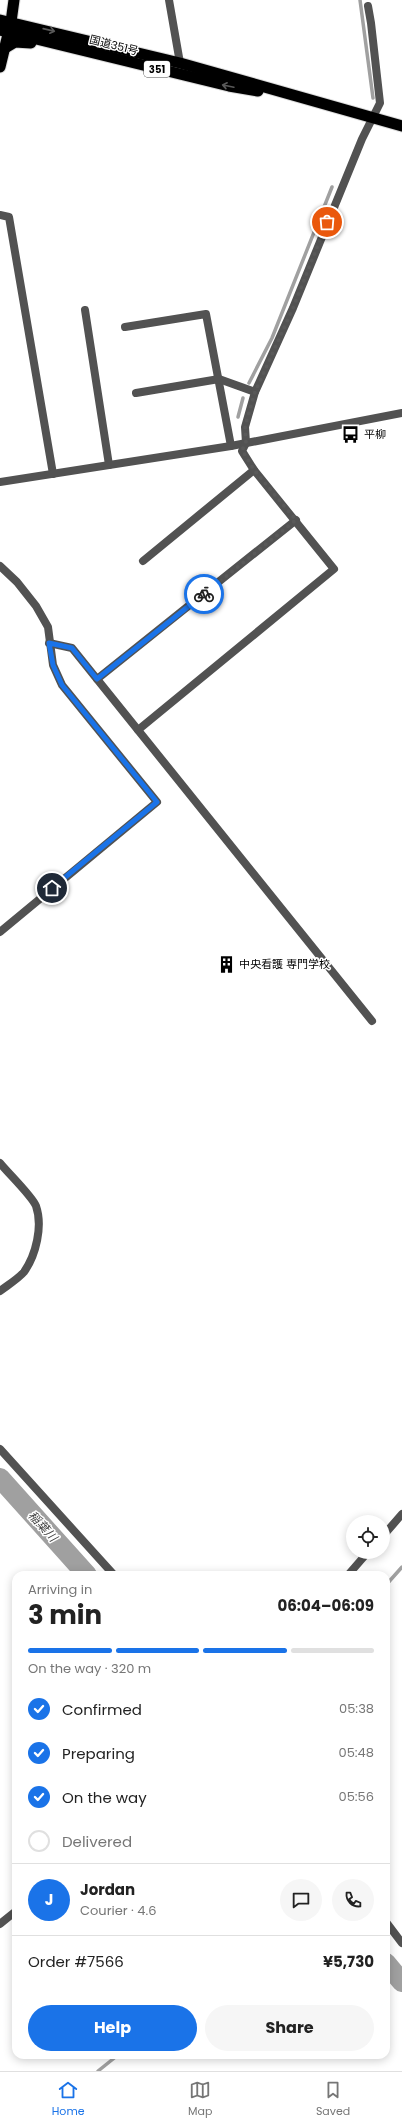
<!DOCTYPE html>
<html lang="en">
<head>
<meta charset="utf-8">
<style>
	body { margin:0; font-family:Poppins,"Noto Sans JP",sans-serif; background:#f6f6f6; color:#222; height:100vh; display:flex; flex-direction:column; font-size:15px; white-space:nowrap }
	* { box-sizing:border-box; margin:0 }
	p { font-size:13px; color:#767676 }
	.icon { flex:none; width:22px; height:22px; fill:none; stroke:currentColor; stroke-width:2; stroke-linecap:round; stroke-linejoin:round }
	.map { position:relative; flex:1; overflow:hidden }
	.side { position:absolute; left:12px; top:1571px; width:378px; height:488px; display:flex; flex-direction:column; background:#fff; border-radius:12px; box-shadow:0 2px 10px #0003 }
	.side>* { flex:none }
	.tools { position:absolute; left:346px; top:1515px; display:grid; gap:8px }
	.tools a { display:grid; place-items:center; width:44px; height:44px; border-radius:50%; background:#fff; box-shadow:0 2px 10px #0003; font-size:20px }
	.pin { position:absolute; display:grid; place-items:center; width:34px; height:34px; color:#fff; margin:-17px; border:2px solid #fff; border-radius:50%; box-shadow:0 1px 4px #0007 }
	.courier { position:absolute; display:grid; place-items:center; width:40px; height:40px; margin:-20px; border:3px solid #1a73e8; border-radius:50%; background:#fff; color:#222; box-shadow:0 1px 5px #0007 }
	.head em { font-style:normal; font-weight:700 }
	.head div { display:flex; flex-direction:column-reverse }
	.head { display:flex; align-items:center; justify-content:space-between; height:68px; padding:0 16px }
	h1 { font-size:26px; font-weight:700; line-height:30px }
	.bar { display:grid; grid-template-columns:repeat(4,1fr); gap:6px 4px; align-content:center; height:48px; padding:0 16px }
	.bar i { height:5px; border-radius:3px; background:#e0e0e0 }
	.bar .selected { background:#1a73e8 }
	.bar p { grid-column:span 4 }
	.line { display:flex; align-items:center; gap:10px; padding:0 16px; border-top:1px solid #e0e0e0 }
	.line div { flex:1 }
	.round { display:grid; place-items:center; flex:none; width:42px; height:42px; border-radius:21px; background:#f6f6f6 }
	ol { padding:0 16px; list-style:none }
	li { display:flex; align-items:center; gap:12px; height:44px }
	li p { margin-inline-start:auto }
	li .icon { padding:4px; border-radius:50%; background:#1a73e8; color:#fff; stroke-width:4 }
	li:last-child { color:#767676 }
	li i { width:22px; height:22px; border:2px solid #e0e0e0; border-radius:50% }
	.action { display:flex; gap:8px; margin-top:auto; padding:8px 16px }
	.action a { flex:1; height:46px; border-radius:24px; background:#1a73e8; color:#fff; font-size:16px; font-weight:700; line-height:46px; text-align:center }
	.action a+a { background:#f6f6f6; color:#222 }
	.dock { display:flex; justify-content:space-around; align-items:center; height:56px; border-top:1px solid #e0e0e0; background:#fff; font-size:11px; color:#767676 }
	.dock a { display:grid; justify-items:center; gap:2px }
	.dock .selected { color:#1a73e8 }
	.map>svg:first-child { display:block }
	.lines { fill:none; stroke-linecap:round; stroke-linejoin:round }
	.stream { stroke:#a0a0a0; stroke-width:3.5 }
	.river { stroke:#a0a0a0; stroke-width:20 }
	.trunk-casing { stroke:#dbdbdb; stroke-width:13 }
	.minor { stroke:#525252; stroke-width:8 }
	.tertiary { stroke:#525252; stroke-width:8 }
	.trunk { stroke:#000; stroke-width:11 }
	.oneway { stroke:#595959 }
	.done { stroke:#595959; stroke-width:4; stroke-dasharray:0 7.2 }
	.route { stroke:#1a73e8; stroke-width:5 }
	.labels { text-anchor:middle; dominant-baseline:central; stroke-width:3; stroke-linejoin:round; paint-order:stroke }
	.shield { fill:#fff; stroke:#4c4c4c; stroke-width:1 }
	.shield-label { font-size:10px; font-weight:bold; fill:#000 }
	.street-label { font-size:11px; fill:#000; stroke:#fff }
	.poi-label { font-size:11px; fill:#000; stroke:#fff; text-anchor:start }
	.water-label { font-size:12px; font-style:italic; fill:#414141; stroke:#fff }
</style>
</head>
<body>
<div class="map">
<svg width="402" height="2071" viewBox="0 0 402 2071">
	<rect width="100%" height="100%" fill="#fff"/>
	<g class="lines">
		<g class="stream">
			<polyline points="360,0 373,98"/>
			<polyline points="249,383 272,338 332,187"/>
			<polyline points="238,417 243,398"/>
			<polyline points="386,1585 402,1567"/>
			<polyline points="98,2071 118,2055"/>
		</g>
		<g class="river">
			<polyline points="0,1478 87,1575"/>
			<polyline points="386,1963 402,1982"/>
		</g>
		<defs>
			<g id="trunk">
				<polyline points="0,20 180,63 402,126"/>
				<polyline points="0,30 229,86 258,91"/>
				<polyline points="5,48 15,42 31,43"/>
				<polyline points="0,67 11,22 14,0"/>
			</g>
		</defs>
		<use href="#trunk" class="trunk-casing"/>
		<g class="minor">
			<polyline points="169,0 180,63"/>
			<polyline points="0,215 9,217 53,474"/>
			<polyline points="85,310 109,465"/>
			<polyline points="125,327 206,314 231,446"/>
			<polyline points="136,393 219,379 255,392"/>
			<polyline points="0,482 231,446 402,413"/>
			<polyline points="143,561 254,470"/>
			<polyline points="0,566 17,582 36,606 48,627 53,665 62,685 157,802 0,932"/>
			<polyline points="49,643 72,648 372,1021"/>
			<polyline points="97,679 296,520"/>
			<polyline points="138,730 334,569 254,470 242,451 246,443 245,427 255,392 293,308 362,139 380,103 371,23 368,6"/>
			<path d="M0,1163C8,1173 32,1196 36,1206C43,1226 36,1255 24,1272C18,1279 8,1285 0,1291"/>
			<polyline points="0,1924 16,1911"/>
		</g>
		<g class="tertiary">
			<polyline points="0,1449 114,1575"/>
			<polyline points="383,1536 402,1514"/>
			<polyline points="348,1575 368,1552"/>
			<polyline points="386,1922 402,1943"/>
		</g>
		<use href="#trunk" class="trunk"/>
	</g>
	<defs><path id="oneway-shaft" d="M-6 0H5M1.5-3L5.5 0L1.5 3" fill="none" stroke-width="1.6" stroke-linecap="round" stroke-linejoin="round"/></defs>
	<g class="oneway">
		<use href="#oneway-shaft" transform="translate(49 30) rotate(13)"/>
		<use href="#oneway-shaft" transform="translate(228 86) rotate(-168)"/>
	</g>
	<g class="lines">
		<polyline class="done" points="204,594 296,520 254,470 242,450 246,443 245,426 255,392 293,308 327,222"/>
		<polyline class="route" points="52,888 157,802 62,685 53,665 49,643 72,648 97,679 204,594"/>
	</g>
	<defs>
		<symbol id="bus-bare" viewBox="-9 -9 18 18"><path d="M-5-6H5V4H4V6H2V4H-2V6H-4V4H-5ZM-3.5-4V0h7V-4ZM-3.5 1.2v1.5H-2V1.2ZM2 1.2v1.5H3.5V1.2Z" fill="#000" stroke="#fff" stroke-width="2.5" paint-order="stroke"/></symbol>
		<symbol id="building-bare" viewBox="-9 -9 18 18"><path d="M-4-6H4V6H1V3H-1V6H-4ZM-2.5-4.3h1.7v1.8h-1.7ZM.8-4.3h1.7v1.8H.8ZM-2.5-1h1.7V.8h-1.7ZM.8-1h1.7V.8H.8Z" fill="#000" stroke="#fff" stroke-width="2.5" paint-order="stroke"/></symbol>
	</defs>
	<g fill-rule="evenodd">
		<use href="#bus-bare" x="338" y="422" width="25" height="25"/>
		<use href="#building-bare" x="214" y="952" width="25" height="25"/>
	</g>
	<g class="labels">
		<rect class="shield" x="144" y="61" width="26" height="16" rx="3"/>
		<g class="shield-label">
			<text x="157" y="69">351</text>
		</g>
		<g class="street-label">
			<text transform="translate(114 45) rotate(14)">国道351号</text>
		</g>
		<g class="poi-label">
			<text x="364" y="434">平柳</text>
			<text x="239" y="964">中央看護 専門学校</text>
		</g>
		<g class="water-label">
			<text transform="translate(43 1526) rotate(48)">稲葉川</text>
		</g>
	</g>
</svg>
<div class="tools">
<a><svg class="icon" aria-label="locate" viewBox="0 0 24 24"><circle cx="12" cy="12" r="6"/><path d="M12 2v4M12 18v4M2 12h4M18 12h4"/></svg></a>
</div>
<div class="pin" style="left:327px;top:222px;background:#ea580c"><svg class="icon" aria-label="bag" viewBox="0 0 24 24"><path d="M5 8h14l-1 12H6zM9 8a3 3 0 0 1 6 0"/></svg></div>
<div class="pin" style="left:52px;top:888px;background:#1f2937"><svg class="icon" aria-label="home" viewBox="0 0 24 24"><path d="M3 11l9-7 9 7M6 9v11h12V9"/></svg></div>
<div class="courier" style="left:204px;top:594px"><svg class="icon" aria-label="bike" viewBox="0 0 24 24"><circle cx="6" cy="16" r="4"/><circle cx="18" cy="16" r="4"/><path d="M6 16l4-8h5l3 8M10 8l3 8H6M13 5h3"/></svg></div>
<section class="side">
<div class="head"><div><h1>3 min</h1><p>Arriving in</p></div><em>06:04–06:09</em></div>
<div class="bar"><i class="selected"></i><i class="selected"></i><i class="selected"></i><i></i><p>On the way · 320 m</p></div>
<ol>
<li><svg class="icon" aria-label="check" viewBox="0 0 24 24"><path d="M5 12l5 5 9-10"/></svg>Confirmed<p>05:38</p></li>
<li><svg class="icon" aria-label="check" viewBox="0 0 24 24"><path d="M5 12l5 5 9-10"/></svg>Preparing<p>05:48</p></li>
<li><svg class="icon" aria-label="check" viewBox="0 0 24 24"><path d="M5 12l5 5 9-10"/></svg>On the way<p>05:56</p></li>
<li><i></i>Delivered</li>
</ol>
<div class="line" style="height:72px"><b class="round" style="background:#1a73e8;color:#fff">J</b><div><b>Jordan</b><p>Courier · 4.6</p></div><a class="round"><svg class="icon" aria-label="chat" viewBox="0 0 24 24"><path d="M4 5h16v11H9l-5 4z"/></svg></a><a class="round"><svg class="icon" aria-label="phone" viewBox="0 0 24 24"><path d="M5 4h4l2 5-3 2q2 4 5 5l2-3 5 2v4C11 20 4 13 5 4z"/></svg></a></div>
<div class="line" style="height:52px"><div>Order #7566</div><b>¥5,730</b></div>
<div class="action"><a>Help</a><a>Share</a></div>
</section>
</div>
<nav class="dock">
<a class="selected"><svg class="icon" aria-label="home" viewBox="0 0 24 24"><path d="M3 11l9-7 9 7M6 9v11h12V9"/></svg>Home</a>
<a><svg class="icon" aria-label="map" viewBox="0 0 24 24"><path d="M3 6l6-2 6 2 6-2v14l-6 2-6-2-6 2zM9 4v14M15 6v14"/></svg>Map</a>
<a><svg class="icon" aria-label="saved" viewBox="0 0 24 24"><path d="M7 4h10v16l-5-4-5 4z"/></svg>Saved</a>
</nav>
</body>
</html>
